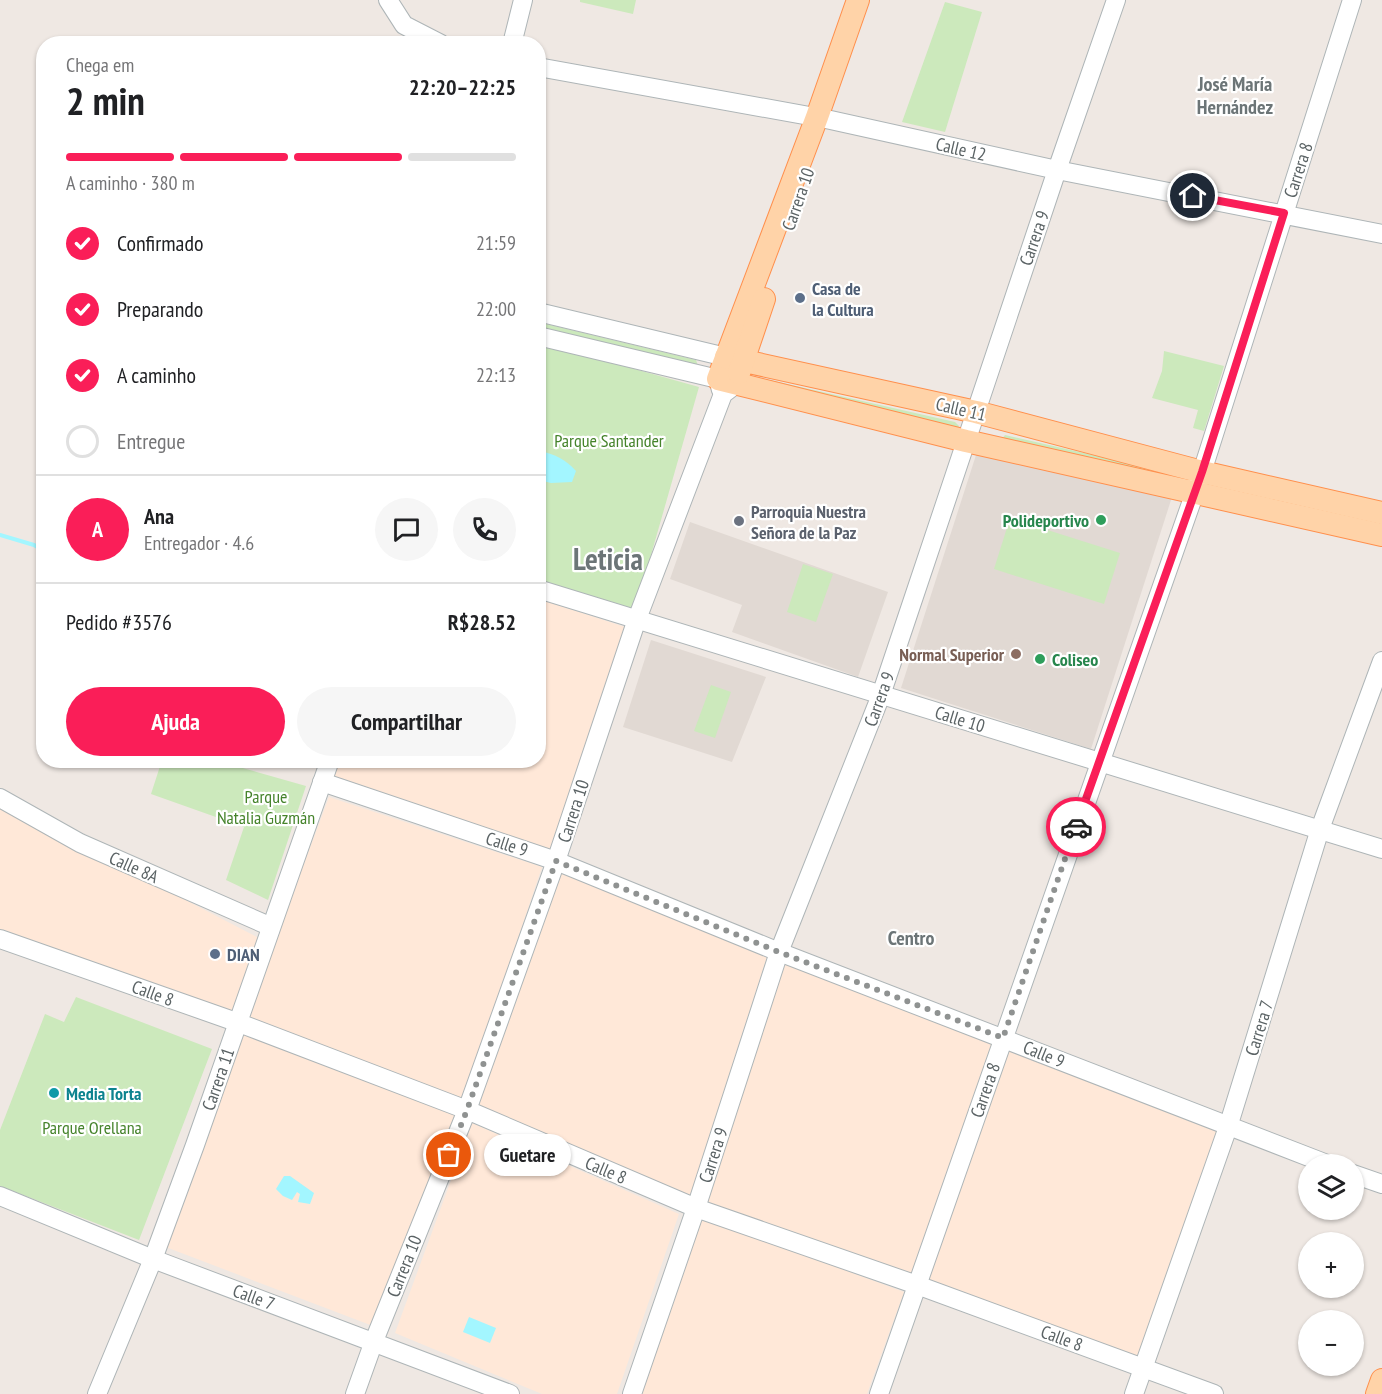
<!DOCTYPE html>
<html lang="pt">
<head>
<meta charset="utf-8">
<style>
	body { margin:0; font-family:"PT Sans Narrow",sans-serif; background:#f6f6f6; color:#202124; height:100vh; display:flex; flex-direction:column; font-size:22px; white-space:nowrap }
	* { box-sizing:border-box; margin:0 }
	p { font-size:20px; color:#757577 }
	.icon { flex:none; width:33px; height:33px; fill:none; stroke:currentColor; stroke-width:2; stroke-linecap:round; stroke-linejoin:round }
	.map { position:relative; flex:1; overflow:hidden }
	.drawer { position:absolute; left:36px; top:36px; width:510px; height:732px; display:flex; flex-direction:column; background:#fff; border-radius:24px; box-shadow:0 2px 4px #0004 }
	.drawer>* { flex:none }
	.tools { position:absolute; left:1298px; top:1154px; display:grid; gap:12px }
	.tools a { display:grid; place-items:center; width:66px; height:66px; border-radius:50%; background:#fff; box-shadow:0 2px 4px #0004; font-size:30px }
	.pin { position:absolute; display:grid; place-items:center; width:51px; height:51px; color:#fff; margin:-26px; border:3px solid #fff; border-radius:50%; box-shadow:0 2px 6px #0007 }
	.courier { position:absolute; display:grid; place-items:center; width:60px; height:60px; margin:-30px; border:4px solid #fa1e58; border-radius:50%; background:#fff; color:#222; box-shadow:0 2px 8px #0007 }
	.bubble { position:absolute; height:42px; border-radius:21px; background:#fff; box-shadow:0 2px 4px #0004; font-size:20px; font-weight:700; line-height:42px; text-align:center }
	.overview em { font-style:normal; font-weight:700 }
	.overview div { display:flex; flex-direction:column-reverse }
	.overview { display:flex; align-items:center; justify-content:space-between; height:102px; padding:0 30px }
	h1 { font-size:39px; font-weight:700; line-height:45px }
	.bar { display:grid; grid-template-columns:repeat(4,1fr); gap:9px 6px; align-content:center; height:72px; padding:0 30px }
	.bar i { height:8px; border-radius:4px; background:#e0e0e0 }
	.bar .selected { background:#fa1e58 }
	.bar p { grid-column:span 4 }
	.line { display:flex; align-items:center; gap:15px; padding:0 30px; border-top:2px solid #e0e0e0 }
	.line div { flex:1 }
	.round { display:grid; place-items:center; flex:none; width:63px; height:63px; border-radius:32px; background:#f6f6f6 }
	ol { padding:0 30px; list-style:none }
	li { display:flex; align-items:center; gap:18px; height:66px }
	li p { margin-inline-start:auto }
	li .icon { padding:6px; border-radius:50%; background:#fa1e58; color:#fff; stroke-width:4 }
	li:last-child { color:#757577 }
	li i { width:33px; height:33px; border:3px solid #e0e0e0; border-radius:50% }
	.primary-button { display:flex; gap:12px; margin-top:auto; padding:12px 30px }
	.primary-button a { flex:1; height:69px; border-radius:36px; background:#fa1e58; color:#fff; font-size:24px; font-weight:700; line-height:69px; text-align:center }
	.primary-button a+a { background:#f6f6f6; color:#202124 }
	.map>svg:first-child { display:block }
	.commercial { fill:#ffe8d8 }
	.education { fill:#e1d9d3 }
	.green { fill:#cce9bc }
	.water { fill:#a3f6ff }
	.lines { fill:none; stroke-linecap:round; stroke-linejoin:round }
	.stream { stroke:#a3f6ff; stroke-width:4 }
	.minor-casing { stroke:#aeb5b7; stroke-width:20 }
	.major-casing { stroke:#ff8f4c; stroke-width:24 }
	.minor { stroke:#fff; stroke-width:18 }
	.major { stroke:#ffd3a8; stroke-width:22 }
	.done { stroke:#8f9291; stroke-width:6; stroke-dasharray:0 10.8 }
	.route { stroke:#fa1e58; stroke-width:8 }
	.service-dot { fill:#5c6f8a; stroke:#fff; stroke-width:2 }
	.leisure-dot { fill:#2e9e5b; stroke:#fff; stroke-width:2 }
	.worship-dot { fill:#6b7280; stroke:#fff; stroke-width:2 }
	.education-dot { fill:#8d6e63; stroke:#fff; stroke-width:2 }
	.culture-dot { fill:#0f9aa8; stroke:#fff; stroke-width:2 }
	.labels { text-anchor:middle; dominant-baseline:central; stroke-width:4.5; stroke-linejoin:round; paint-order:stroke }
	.street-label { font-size:18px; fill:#5b6365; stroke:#fff }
	.service-label { font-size:18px; font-weight:bold; fill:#4e5e75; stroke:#fff; text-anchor:start }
	.park-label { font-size:18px; fill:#45832b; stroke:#fff }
	.worship-label { font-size:18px; font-weight:bold; fill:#5b616d; stroke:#fff; text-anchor:start }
	.leisure-label { font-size:18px; font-weight:bold; fill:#27864d; stroke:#fff; text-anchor:end }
	.education-label { font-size:18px; font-weight:bold; fill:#785e54; stroke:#fff; text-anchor:end }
	.culture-label { font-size:18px; font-weight:bold; fill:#0d838f; stroke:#fff; text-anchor:start }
	.neighbourhood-label { font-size:20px; font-weight:bold; fill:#6c7577; stroke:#fff }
	.town-label { font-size:30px; font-weight:bold; fill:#6c7577; stroke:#fff }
</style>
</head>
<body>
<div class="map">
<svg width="1382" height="1394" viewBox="0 0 1382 1394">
	<rect width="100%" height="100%" fill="#efe8e3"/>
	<g class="commercial">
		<polygon points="539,599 625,627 550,853 332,781 339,761 538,760"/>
		<polygon points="329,797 542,867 463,1101 245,1021"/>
		<polygon points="0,804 261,939 234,1018 0,935"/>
		<polygon points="560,873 767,957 690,1196 474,1108"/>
		<polygon points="783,960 995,1043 917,1276 704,1202"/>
		<polygon points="241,1030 458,1115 373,1326 163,1246"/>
		<polygon points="1008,1045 1221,1130 1140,1360 928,1283"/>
		<polygon points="472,1123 679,1214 617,1394 542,1394 395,1333"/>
		<polygon points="699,1216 904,1292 867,1394 637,1394"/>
	</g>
	<g class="education">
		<polygon points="977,452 1172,497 1091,749 901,688"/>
		<polygon points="690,522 888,592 858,677 732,632 742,605 670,579"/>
		<polygon points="651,640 766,677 732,762 623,727"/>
	</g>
	<g class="green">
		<polygon points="580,0 636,0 633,14 580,2"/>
		<polygon points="945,2 982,12 945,132 902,122"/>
		<polygon points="538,322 696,360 698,366 539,329"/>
		<polygon points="538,342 699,387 635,611 539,582"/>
		<polygon points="1164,351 1224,366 1204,431 1193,428 1198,410 1152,398 1162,371"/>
		<polygon points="756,377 955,422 959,426 958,428 754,378"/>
		<polygon points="1005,435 1172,473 1175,477 1002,439"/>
		<polygon points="1010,518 1120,553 1104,604 994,569"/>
		<polygon points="803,564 833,574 816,622 787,612"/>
		<polygon points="711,685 731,692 715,738 694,731"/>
		<polygon points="162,760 218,761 306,786 268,900 226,880 244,827 151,794"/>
		<polygon points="76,997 212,1049 139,1240 0,1186 0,1130 45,1014 64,1022"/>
	</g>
	<g class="water">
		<path d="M539,451C555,454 565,459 576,471L572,482L551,483L539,480Z"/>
		<polygon points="284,1176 290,1176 314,1193 310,1204 298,1202 300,1194 297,1192 292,1200 283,1196 276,1189"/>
		<polygon points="469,1317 496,1328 490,1343 463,1332"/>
	</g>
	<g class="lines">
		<polyline class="stream" points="0,535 34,545 44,551"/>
		<defs>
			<g id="minor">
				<polyline points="388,0 404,25 441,44"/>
				<polyline points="512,44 523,0"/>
				<polyline points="538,67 826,119 1057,170 1382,234"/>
				<polyline points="538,312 726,357"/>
				<polyline points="538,336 718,379 721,390"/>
				<polyline points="538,589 1382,849"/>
				<polyline points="322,782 556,861 779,952 1327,1164"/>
				<polyline points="0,798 80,843 267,925 270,930"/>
				<polyline points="0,939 239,1023 467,1110 696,1208 917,1285 1214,1394"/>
				<polyline points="1353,1174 1382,1184"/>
				<polyline points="0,1196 153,1259 510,1394"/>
				<polyline points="97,1394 153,1259 195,1145 330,760"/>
				<polyline points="355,1394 374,1341 467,1110 556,861 637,619 723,394 736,384"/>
				<polyline points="632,1394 696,1208 779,952 881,695 1057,170 1116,0"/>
				<polyline points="879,1394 1202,472 1352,0"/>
				<polyline points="1134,1394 1228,1127 1320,829 1382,661"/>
			</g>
			<g id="major">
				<polyline points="858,0 817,117 718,379 966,441 1382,535"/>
				<polyline points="726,357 976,412 1202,472 1382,513"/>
				<polyline points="739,373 764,299"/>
				<polyline points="1377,1394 1382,1380"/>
			</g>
		</defs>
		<use href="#minor" class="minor-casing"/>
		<use href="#major" class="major-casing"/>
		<use href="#minor" class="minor"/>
		<use href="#major" class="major"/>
	</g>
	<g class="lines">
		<polyline class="done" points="449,1155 467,1110 556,861 779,952 1003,1038 1076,827"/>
		<polyline class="route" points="1076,827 1202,472 1284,213 1193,196"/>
	</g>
	<g class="service-dot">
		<circle cx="800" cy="298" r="6"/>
		<circle cx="215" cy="954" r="6"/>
	</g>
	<g class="leisure-dot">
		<circle cx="1101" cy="520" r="6"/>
		<circle cx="1040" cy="659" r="6"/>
	</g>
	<circle class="worship-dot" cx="739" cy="521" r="6"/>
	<circle class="education-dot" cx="1016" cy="654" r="6"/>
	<circle class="culture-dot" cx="54" cy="1093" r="6"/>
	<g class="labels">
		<g class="street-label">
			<text transform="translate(961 149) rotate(13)">Calle 12</text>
			<text transform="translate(1298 170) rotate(-72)">Carrera 8</text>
			<text transform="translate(798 199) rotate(-71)">Carrera 10</text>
			<text transform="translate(1034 238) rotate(-71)">Carrera 9</text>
			<text transform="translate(961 409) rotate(13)">Calle 11</text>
			<text transform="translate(879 699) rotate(-70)">Carrera 9</text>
			<text transform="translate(960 719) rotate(17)">Calle 10</text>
			<text transform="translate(573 811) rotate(-72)">Carrera 10</text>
			<text transform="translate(507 844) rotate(18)">Calle 9</text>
			<text transform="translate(134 867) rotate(24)">Calle 8A</text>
			<text transform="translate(153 993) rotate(20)">Calle 8</text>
			<text transform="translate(1259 1028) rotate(-73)">Carrera 7</text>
			<text transform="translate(1044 1054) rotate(22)">Calle 9</text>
			<text transform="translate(218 1079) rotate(-71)">Carrera 11</text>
			<text transform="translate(985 1090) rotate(-71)">Carrera 8</text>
			<text transform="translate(713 1155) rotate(-72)">Carrera 9</text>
			<text transform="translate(606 1170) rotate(23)">Calle 8</text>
			<text transform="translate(404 1266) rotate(-68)">Carrera 10</text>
			<text transform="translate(254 1297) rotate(20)">Calle 7</text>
			<text transform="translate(1062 1338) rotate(20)">Calle 8</text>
		</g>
		<g class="service-label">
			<text x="812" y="288">Casa de<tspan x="812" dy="21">la Cultura</tspan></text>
			<text x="227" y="954">DIAN</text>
		</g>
		<g class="park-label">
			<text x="609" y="440">Parque Santander</text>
			<text x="266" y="796">Parque<tspan x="266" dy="21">Natalia Guzmán</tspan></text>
			<text x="92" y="1127">Parque Orellana</text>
		</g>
		<g class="worship-label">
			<text x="751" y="511">Parroquia Nuestra<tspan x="751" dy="21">Señora de la Paz</tspan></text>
		</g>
		<g class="leisure-label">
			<text x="1089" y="520">Polideportivo</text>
			<text x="1052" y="659" text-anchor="start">Coliseo</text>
		</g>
		<g class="education-label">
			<text x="1004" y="654">Normal Superior</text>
		</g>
		<g class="culture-label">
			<text x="66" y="1093">Media Torta</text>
		</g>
		<g class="neighbourhood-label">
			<text x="1235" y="84">José María<tspan x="1235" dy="23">Hernández</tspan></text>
			<text x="911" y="938">Centro</text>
		</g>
		<g class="town-label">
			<text x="608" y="558">Leticia</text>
		</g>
	</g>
</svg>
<div class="tools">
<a><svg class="icon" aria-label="layers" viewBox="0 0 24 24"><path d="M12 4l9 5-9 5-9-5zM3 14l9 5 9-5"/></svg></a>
<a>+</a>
<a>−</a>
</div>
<div class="pin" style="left:449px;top:1155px;background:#ea580c"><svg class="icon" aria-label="bag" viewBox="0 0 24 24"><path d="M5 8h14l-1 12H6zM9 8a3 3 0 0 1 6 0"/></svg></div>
<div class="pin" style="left:1193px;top:196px;background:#1f2937"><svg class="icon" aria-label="home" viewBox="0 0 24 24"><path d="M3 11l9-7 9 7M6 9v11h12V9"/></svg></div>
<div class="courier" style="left:1076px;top:827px"><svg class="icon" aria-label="car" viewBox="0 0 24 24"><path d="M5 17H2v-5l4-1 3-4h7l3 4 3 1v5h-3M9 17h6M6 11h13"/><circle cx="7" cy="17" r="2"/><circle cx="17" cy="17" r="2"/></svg></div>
<div class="bubble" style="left:484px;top:1134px;width:87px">Guetare</div>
<section class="drawer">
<div class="overview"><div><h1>2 min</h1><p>Chega em</p></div><em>22:20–22:25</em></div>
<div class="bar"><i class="selected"></i><i class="selected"></i><i class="selected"></i><i></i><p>A caminho · 380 m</p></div>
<ol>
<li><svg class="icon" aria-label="check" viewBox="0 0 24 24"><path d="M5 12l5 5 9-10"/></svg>Confirmado<p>21:59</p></li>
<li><svg class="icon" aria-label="check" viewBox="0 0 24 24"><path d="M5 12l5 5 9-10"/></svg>Preparando<p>22:00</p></li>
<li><svg class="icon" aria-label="check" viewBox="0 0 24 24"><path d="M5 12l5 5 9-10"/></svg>A caminho<p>22:13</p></li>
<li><i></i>Entregue</li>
</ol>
<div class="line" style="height:108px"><b class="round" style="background:#fa1e58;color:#fff">A</b><div><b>Ana</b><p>Entregador · 4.6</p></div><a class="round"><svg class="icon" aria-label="chat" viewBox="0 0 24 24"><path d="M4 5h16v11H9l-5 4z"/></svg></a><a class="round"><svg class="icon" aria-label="phone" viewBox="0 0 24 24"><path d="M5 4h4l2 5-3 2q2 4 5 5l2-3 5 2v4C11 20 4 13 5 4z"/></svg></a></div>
<div class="line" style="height:78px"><div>Pedido #3576</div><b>R$28.52</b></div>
<div class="primary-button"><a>Ajuda</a><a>Compartilhar</a></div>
</section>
</div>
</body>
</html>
